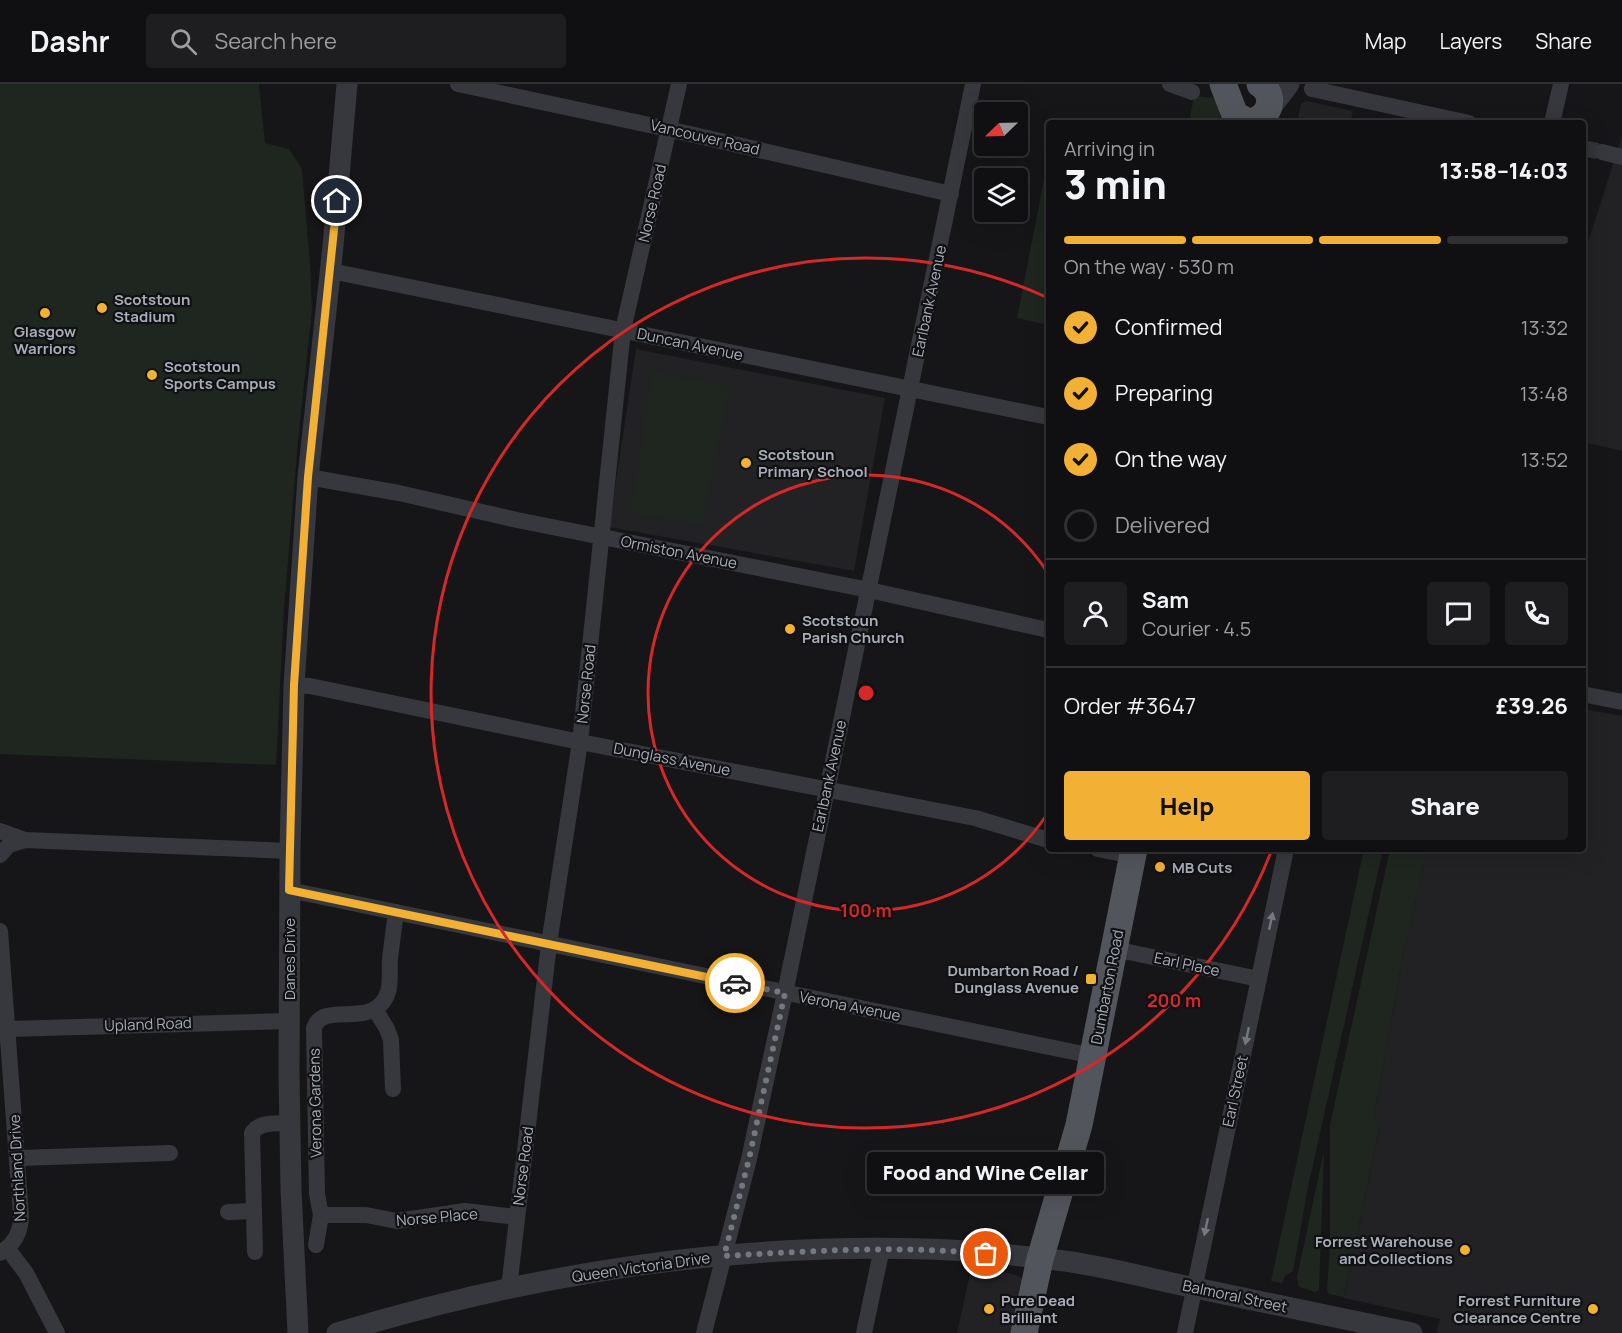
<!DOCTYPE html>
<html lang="en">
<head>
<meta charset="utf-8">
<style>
	body { margin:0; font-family:Manrope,sans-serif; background:#1e1e20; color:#f1f3f6; height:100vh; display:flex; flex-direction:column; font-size:22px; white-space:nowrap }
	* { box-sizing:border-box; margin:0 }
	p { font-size:20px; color:#9c9d9f }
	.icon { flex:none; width:33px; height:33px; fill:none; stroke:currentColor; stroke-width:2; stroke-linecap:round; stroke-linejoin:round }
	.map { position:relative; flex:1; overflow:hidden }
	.side { position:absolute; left:1046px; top:36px; width:540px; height:732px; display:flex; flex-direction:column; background:#101012; border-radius:6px; box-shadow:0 6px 24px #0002,0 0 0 2px #303032 }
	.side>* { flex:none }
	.needle { width:39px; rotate:247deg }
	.fabs { position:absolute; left:974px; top:18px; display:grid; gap:12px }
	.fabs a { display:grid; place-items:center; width:54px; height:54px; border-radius:6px; background:#101012; box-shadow:0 6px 24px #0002,0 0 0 2px #303032; font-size:30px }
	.pin { position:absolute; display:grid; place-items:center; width:51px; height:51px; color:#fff; margin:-26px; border:3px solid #fff; border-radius:50%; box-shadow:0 2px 6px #0007 }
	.courier { position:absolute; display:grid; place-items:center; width:60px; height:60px; margin:-30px; border:4px solid #f2b134; border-radius:50%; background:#fff; color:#222; box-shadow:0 2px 8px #0007 }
	.bubble { position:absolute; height:42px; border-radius:6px; background:#101012; box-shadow:0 6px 24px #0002,0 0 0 2px #303032; font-size:20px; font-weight:800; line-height:42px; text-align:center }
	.overview em { font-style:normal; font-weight:800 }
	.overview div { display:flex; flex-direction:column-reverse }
	.overview { display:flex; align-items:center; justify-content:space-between; height:102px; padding:0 18px }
	h1 { font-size:39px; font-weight:800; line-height:45px }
	.bar { display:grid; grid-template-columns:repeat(4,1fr); gap:9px 6px; align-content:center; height:72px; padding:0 18px }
	.bar i { height:8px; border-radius:4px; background:#303032 }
	.bar .current { background:#f2b134 }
	.bar p { grid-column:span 4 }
	.line { display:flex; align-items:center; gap:15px; padding:0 18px; border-top:2px solid #303032 }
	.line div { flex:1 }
	.round { display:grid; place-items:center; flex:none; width:63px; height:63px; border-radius:6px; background:#1e1e20 }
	ol { padding:0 18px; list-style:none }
	li { display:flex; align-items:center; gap:18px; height:66px }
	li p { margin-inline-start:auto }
	li .icon { padding:6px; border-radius:50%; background:#f2b134; color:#111; stroke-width:4 }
	li:last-child { color:#9c9d9f }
	li i { width:33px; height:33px; border:3px solid #303032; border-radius:50% }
	.primary-button { display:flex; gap:12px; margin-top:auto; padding:12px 18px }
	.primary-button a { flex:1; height:69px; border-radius:6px; background:#f2b134; color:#111; font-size:24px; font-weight:800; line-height:69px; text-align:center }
	.primary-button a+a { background:#1e1e20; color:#f1f3f6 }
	header { display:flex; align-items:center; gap:36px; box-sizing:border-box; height:84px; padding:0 30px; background:#101012; border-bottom:2px solid #303032 }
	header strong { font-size:28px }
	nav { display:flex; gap:33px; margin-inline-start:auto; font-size:21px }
	.search { width:420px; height:54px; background:#1e1e20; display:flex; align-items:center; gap:15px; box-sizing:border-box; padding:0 21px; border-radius:6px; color:#9c9d9f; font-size:22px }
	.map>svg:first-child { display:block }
	.built { fill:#222225 }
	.green { fill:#1e261f }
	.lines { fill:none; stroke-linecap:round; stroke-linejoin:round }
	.minor-tunnel { stroke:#333438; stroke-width:16; stroke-dasharray:16 8; stroke-linecap:butt }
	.minor { stroke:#37383d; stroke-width:16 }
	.tertiary { stroke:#37383d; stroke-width:21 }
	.primary { stroke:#53555c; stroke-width:27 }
	.oneway { fill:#757881 }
	.done { stroke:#757880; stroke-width:6; stroke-dasharray:0 10.8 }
	.route { stroke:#f2b134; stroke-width:8 }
	.ring { fill:none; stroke:#d62828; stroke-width:3 }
	.poi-dot { fill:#f2b134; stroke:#111113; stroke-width:2 }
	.labels { text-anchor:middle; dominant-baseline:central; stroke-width:4.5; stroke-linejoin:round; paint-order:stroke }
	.street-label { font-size:15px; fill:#a8adb8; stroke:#111113 }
	.poi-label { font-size:15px; font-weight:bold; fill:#a8adb8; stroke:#111113; text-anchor:start }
	.centre { fill:#d62828; stroke:#111113; stroke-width:3 }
	.ring-label { font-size:18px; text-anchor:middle; font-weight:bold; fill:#d62828; stroke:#111113; stroke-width:4.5; stroke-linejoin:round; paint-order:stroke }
</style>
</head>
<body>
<header>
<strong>Dashr</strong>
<div class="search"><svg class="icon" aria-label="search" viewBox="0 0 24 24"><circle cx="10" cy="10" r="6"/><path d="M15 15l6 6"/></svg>Search here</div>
<nav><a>Map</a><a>Layers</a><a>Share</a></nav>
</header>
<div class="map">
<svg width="1622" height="1249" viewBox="0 0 1622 1249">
	<rect width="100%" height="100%" fill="#161618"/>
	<g class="built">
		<polygon points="1306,17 1353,27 1350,39 1297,39 1301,20"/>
		<polygon points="1622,52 1622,367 1583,358 1583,174"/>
		<polygon points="636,265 885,314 854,487 609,443"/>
		<polygon points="1583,625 1622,632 1622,1249 1436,1249 1440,1235 1344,1214 1379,1045 1374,1032 1404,866 1428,765 1582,765"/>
		<polygon points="972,1181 1016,1191 1024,1196 1018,1232 1010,1249 957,1249"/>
	</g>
	<g class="green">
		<polygon points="0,0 259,0 265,59 289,65 302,85 310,180 312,226 298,357 284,525 276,681 0,670"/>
		<polygon points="1194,12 1217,14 1221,39 1189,39"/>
		<polygon points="1048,75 1048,241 1017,234"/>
		<polygon points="652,287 730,302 701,442 630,428 637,393"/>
		<polygon points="1364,765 1383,765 1308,1103 1293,1187 1285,1192 1282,1199 1271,1197"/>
		<polygon points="1390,765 1428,765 1404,866 1374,1032 1379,1045 1344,1213 1329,1210 1327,1206 1330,1162 1330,1041"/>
		<polygon points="1324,1067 1319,1205 1316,1208 1299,1203 1297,1193"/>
	</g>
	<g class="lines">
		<polyline class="minor-tunnel" points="1582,64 1602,68"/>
		<g class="minor">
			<polyline points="458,0 668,45 951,110"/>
			<polyline points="1170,0 1192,8"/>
			<polyline points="1312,5 1469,39"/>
			<polyline points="1552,39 1561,0"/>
			<polyline points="1602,68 1622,73"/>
			<polyline points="331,187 1048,333"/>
			<polyline points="308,393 399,409 517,436 869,506 1048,546"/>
			<polyline points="294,601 310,602 580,658 975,734 1048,756"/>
			<polyline points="1582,610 1622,618"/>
			<polyline points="0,747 25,756"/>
			<polyline points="1098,765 1132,772"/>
			<polyline points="0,771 9,761 25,756 290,767"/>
			<polyline points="289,806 1093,972"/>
			<path d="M0,847L21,1131C21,1148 15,1160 0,1169"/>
			<polyline points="1114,865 1259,895"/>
			<polyline points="375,925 387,945 391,956 393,1005"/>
			<polyline points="8,945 289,937"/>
			<polyline points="18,1074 170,1069"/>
			<polyline points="228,1128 254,1127"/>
			<polyline points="321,1131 366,1131 397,1137 465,1127 517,1133"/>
			<path d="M316,1161L321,1131L317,1110L314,944C323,917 367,944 385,915C392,903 389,888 390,874C392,859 394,844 396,828"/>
			<polyline points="7,1164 26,1189 57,1249"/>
			<path d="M255,1168L252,1049C260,1037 276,1040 289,1039"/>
			<polyline points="509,1204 549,860 580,658 623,246 679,0"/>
			<polyline points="704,1249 749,1075 785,909 973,0"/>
			<polyline points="864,1249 882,1164"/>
			<polyline points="1185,1249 1286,765"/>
		</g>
		<g class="tertiary">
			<polyline points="1269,26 1289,0"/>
			<polyline points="298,1249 291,1106 289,989 290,767 294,601 308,393 333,162 347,0"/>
			<path d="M337,1249C527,1191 727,1159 926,1165C970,1166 1014,1171 1057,1176C1099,1181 1140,1192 1181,1201C1258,1217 1335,1233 1412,1249"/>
		</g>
		<g class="primary">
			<path d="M1223,0L1235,31L1248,38C1269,37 1278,12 1260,0"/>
			<polyline points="1024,1249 1040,1175 1079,1041 1134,765"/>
		</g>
	</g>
	<defs><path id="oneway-solid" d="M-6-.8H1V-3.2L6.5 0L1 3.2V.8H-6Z" transform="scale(1.5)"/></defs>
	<g class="oneway">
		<use href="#oneway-solid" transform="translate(1271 837) rotate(-78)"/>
		<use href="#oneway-solid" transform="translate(1247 952) rotate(102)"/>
		<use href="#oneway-solid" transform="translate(1206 1143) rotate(102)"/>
	</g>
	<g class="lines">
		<path class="done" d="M735,899L785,909L749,1075L724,1172C812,1167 898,1161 986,1170"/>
		<polyline class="route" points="337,117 308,393 294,601 289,806 735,899"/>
	</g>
	<g class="ring">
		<path d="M1048 729A218 218 0 1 1 1048 489"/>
		<path d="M1271 768A435 435 0 1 1 1046 213"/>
	</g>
	<g class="poi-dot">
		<circle cx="102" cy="224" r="6"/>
		<circle cx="45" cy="229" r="6"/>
		<circle cx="152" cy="291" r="6"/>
		<circle cx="746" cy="379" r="6"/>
		<circle cx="790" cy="545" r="6"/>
		<circle cx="1160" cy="783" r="6"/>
		<rect x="1085" y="889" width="12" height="12" rx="3"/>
		<circle cx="1465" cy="1166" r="6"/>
		<circle cx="989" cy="1225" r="6"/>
		<circle cx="1593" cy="1225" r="6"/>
	</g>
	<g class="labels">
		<g class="street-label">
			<text transform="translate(705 53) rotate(13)">Vancouver Road</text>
			<text transform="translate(652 119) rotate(-77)">Norse Road</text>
			<text transform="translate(929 217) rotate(-78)">Earlbank Avenue</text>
			<text transform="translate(690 260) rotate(12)">Duncan Avenue</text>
			<text transform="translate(679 468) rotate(11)">Ormiston Avenue</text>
			<text transform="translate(586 600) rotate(-84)">Norse Road</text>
			<text transform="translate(672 675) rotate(11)">Dunglass Avenue</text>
			<text transform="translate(829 692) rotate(-78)">Earlbank Avenue</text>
			<text transform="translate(289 875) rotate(-90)">Danes Drive</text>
			<text transform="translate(1187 880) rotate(12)">Earl Place</text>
			<text transform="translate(1107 903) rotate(-79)">Dumbarton Road</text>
			<text transform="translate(850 922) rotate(11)">Verona Avenue</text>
			<text transform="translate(148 940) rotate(-2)">Upland Road</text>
			<text transform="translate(1235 1007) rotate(-78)">Earl Street</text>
			<text transform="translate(315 1019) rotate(-91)">Verona Gardens</text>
			<text transform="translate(523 1082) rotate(-83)">Norse Road</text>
			<text transform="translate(17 1084) rotate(-93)">Northland Drive</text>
			<text transform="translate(437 1133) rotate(-5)">Norse Place</text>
			<text transform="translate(641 1183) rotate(-8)">Queen Victoria Drive</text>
			<text transform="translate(1235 1212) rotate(12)">Balmoral Street</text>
		</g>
		<g class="poi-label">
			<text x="114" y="215">Scotstoun<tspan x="114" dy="17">Stadium</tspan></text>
			<text x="45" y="247" text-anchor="middle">Glasgow<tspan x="45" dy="17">Warriors</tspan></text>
			<text x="164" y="282">Scotstoun<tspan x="164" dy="17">Sports Campus</tspan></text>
			<text x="758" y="370">Scotstoun<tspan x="758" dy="17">Primary School</tspan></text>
			<text x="802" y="536">Scotstoun<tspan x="802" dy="17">Parish Church</tspan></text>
			<text x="1172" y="783">MB Cuts</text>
			<text x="1079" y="886" text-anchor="end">Dumbarton Road /<tspan x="1079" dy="17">Dunglass Avenue</tspan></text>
			<text x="1453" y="1157" text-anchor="end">Forrest Warehouse<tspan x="1453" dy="17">and Collections</tspan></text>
			<text x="1001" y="1216">Pure Dead<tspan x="1001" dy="17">Brilliant</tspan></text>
			<text x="1581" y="1216" text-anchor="end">Forrest Furniture<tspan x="1581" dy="17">Clearance Centre</tspan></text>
		</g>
	</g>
	<circle cx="866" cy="609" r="9" class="centre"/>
	<g class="ring-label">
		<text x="866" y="833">100 m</text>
		<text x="1174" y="923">200 m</text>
	</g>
</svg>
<div class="fabs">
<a><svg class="needle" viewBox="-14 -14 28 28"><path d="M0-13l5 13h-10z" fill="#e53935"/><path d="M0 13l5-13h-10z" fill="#9c9d9f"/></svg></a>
<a><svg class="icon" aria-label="layers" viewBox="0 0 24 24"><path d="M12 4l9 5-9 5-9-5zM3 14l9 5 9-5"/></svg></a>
</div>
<div class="pin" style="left:986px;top:1170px;background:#ea580c"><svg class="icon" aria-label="bag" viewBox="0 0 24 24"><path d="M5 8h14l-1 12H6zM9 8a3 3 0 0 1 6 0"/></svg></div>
<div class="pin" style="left:337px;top:117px;background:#1f2937"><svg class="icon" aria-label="home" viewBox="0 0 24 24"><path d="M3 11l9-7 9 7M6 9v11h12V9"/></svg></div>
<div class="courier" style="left:735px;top:899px"><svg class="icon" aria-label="car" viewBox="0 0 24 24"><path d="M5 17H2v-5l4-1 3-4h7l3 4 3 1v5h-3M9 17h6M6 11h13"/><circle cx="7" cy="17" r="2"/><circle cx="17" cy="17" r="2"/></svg></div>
<div class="bubble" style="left:867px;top:1068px;width:237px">Food and Wine Cellar</div>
<section class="side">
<div class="overview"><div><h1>3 min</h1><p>Arriving in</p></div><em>13:58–14:03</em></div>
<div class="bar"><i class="current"></i><i class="current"></i><i class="current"></i><i></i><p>On the way · 530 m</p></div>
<ol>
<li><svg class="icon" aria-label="check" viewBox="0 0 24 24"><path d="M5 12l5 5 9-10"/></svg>Confirmed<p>13:32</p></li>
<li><svg class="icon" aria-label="check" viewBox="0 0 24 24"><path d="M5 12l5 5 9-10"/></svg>Preparing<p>13:48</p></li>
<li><svg class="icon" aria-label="check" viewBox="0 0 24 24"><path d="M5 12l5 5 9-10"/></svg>On the way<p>13:52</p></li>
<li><i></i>Delivered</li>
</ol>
<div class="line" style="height:108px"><a class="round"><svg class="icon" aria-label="person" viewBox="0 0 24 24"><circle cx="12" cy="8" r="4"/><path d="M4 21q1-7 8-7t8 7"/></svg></a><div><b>Sam</b><p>Courier · 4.5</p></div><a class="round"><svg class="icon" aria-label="chat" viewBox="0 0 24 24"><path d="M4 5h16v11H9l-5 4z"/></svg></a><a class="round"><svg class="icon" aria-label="phone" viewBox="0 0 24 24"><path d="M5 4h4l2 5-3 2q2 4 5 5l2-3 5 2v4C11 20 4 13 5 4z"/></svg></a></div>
<div class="line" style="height:78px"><div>Order #3647</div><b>£39.26</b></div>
<div class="primary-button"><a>Help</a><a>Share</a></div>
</section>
</div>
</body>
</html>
